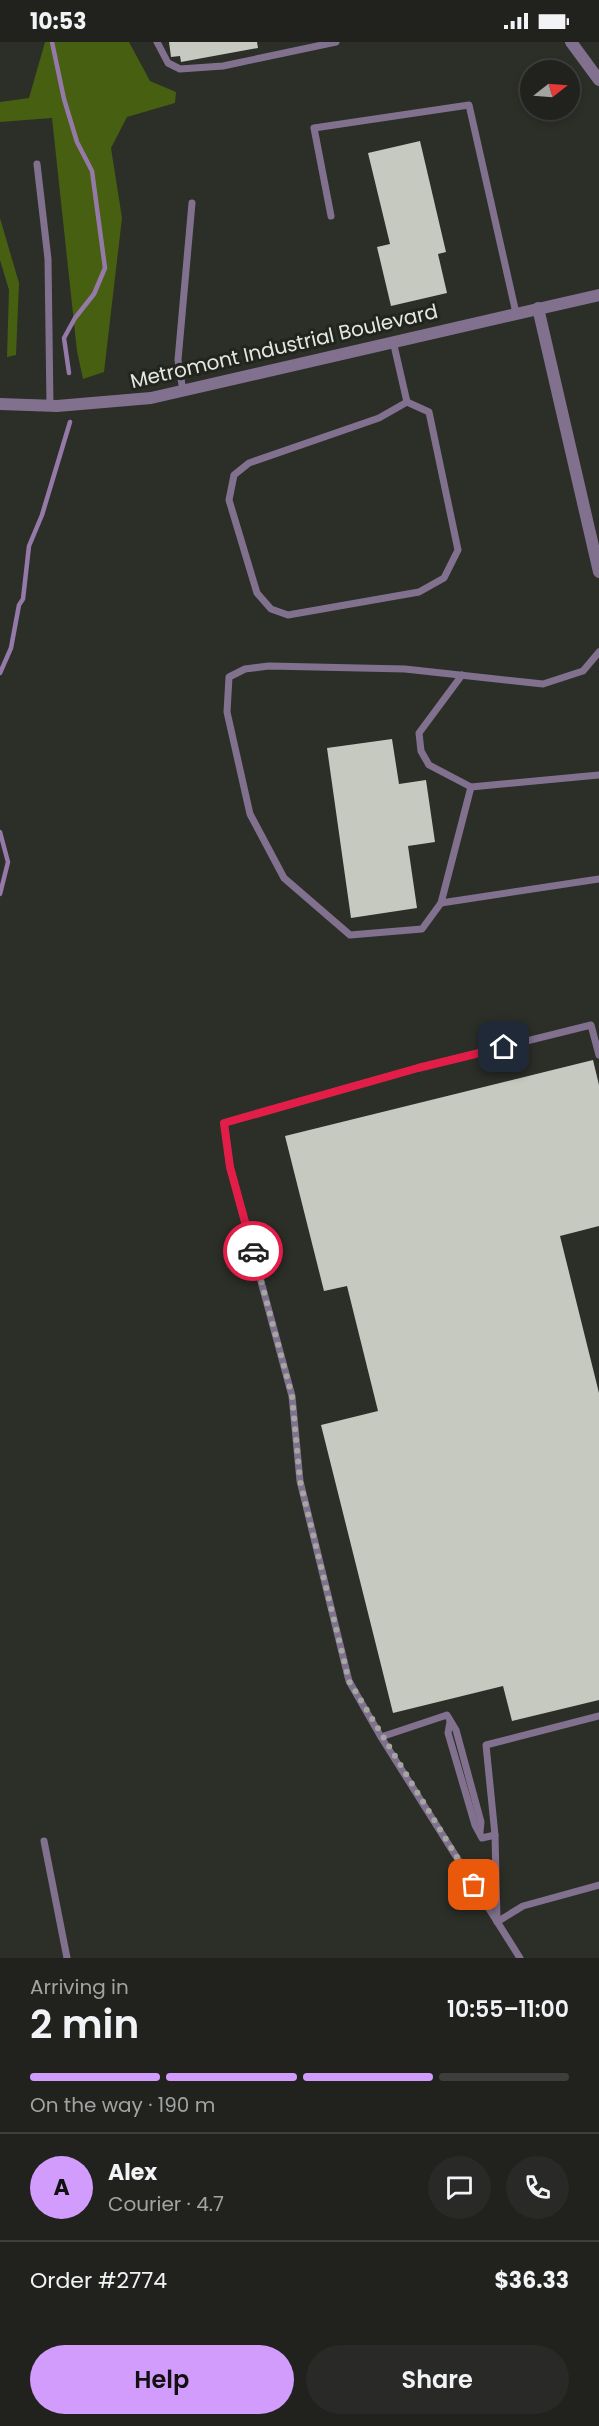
<!DOCTYPE html>
<html lang="en">
<head>
<meta charset="utf-8">
<style>
	body { margin:0; font-family:Poppins,sans-serif; background:#292a27; color:#f1f3f6; height:100vh; display:flex; flex-direction:column; font-size:22px; white-space:nowrap }
	* { box-sizing:border-box; margin:0 }
	p { font-size:20px; color:#a2a4a4 }
	.icon { flex:none; width:33px; height:33px; fill:none; stroke:currentColor; stroke-width:2; stroke-linecap:round; stroke-linejoin:round }
	.map { position:relative; height:1916px; overflow:hidden }
	.sheet { display:flex; flex-direction:column; background:#21221e; flex:1 }
	.sheet>* { flex:none }
	.needle { width:39px; rotate:73deg }
	.buttons { position:absolute; left:520px; top:18px; display:grid; gap:12px }
	.buttons a { display:grid; place-items:center; width:60px; height:60px; border-radius:50%; background:#21221e; box-shadow:0 3px 9px #0003,0 0 0 2px #3e3f3c; font-size:30px }
	.pin { position:absolute; display:grid; place-items:center; width:51px; height:51px; color:#fff; margin:-26px; border-radius:12px; box-shadow:0 3px 9px #0006 }
	.courier { position:absolute; display:grid; place-items:center; width:60px; height:60px; margin:-30px; border:4px solid #e11d48; border-radius:50%; background:#fff; color:#222; box-shadow:0 2px 8px #0007 }
	.overview em { font-style:normal; font-weight:600 }
	.overview div { display:flex; flex-direction:column-reverse }
	.overview { display:flex; align-items:center; justify-content:space-between; height:102px; padding:0 30px }
	h1 { font-size:39px; font-weight:600; line-height:45px }
	.bar { display:grid; grid-template-columns:repeat(4,1fr); gap:9px 6px; align-content:center; height:72px; padding:0 30px }
	.bar i { height:8px; border-radius:4px; background:#3e3f3c }
	.bar .selected { background:#d29cfd }
	.bar p { grid-column:span 4 }
	.line { display:flex; align-items:center; gap:15px; padding:0 30px; border-top:2px solid #3e3f3c }
	.line div { flex:1 }
	.round { display:grid; place-items:center; flex:none; width:63px; height:63px; border-radius:32px; background:#292a27 }
	.action { display:flex; gap:12px; margin-top:auto; padding:12px 30px }
	.action a { flex:1; height:69px; border-radius:36px; background:#d29cfd; color:#111; font-size:24px; font-weight:600; line-height:69px; text-align:center }
	.action a+a { background:#292a27; color:#f1f3f6 }
	.status { display:flex; justify-content:space-between; align-items:center; height:42px; padding:0 30px; background:#21221e; direction:ltr }
	.status svg { height:16px; fill:currentColor }
	.map>svg:first-child { display:block }
	.green { fill:#475f10 }
	.lines { fill:none; stroke-linecap:round; stroke-linejoin:round }
	.stream { stroke:#957aa9; stroke-width:4.5 }
	.building { fill:#c5c9c0 }
	.service { stroke:#81718f; stroke-width:7 }
	.minor { stroke:#81718f; stroke-width:12 }
	.done { stroke:#a4a6a1; stroke-width:6; stroke-dasharray:0 10.8 }
	.route { stroke:#e11d48; stroke-width:8 }
	.labels { text-anchor:middle; dominant-baseline:central; stroke-width:6; stroke-linejoin:round; paint-order:stroke }
	.street-label { font-size:20px; fill:#e5e6e2; stroke:#22251e }
</style>
</head>
<body>
<div class="status"><b>10:53</b><svg viewBox="0 0 49 12"><path d="M0 12V9h3v3zM5 12V6h3v6zM10 12V3h3v9zM15 12V0h3v12zM26 1h20v11H26zM47 4h2v5h-2z"/></svg></div>
<div class="map">
<svg width="599" height="1916" viewBox="0 0 599 1916">
	<rect width="100%" height="100%" fill="#2c2e28"/>
	<g class="green">
		<polygon points="45,0 129,0 150,39 176,50 175,61 127,75 111,106 122,176 104,330 83,337 77,309 52,76 0,80 0,60 29,56"/>
		<polygon points="0,176 19,241 16,313 7,315 9,248 0,218"/>
	</g>
	<g class="lines">
		<g class="stream">
			<polyline points="52,0 64,57 77,100 92,129 105,226 94,252 75,276 64,296 69,331"/>
			<polyline points="0,631 11,606 19,563 23,557 29,504 42,473 70,380"/>
			<polyline points="0,790 8,820 0,852"/>
		</g>
	</g>
	<g class="building">
		<polygon points="169,0 257,0 258,6 181,20 180,14 171,15"/>
		<polygon points="420,99 446,210 438,212 447,251 391,264 377,205 390,202 368,111"/>
		<polygon points="392,697 399,742 426,738 435,800 408,804 417,866 351,876 327,706"/>
		<polygon points="593,1018 599,1043 599,1184 560,1194 599,1351 599,1658 512,1679 503,1644 393,1671 321,1383 378,1369 347,1244 324,1249 285,1094"/>
	</g>
	<g class="lines">
		<g class="service">
			<polyline points="157,0 168,21 180,27 223,24 336,0"/>
			<polyline points="37,122 48,217 50,364"/>
			<polyline points="331,174 314,86 469,63 516,271"/>
			<polyline points="393,299 407,360 429,370 458,508 444,536 419,550 288,573 271,567 257,551 229,458 234,433 249,421 379,376 407,360"/>
			<polyline points="183,349 178,318 192,161"/>
			<polyline points="462,633 419,691 421,709 429,723 471,745 599,733"/>
			<polyline points="471,745 441,861 599,837"/>
			<polyline points="441,861 422,887 350,893 284,836 250,772 227,670 229,635 245,627 269,624 405,627 543,642 583,629 599,610"/>
			<polyline points="450,1680 448,1691 475,1783 482,1796 495,1793"/>
			<polyline points="381,1695 447,1673 456,1688 481,1780 480,1790"/>
			<polyline points="44,1799 67,1916"/>
			<polyline points="497,1877 495,1793 486,1703 599,1674"/>
			<polyline points="497,1880 523,1864 599,1843"/>
			<polyline points="520,1916 381,1695 349,1639 300,1439 292,1354 230,1125 224,1081 418,1026 591,983 599,1013"/>
		</g>
		<g class="minor">
			<polyline points="571,0 599,38"/>
			<polyline points="538,266 599,530"/>
			<polyline points="0,362 57,364 151,356 599,253"/>
		</g>
	</g>
	<g class="lines">
		<polyline class="done" points="253,1209 292,1354 300,1439 349,1639 474,1843"/>
		<polyline class="route" points="253,1209 230,1125 224,1081 418,1026 504,1005"/>
	</g>
	<g class="labels">
		<g class="street-label">
			<text transform="translate(284 304) rotate(-13)">Metromont Industrial Boulevard</text>
		</g>
	</g>
</svg>
<div class="buttons">
<a><svg class="needle" viewBox="-14 -14 28 28"><path d="M0-13l5 13h-10z" fill="#e53935"/><path d="M0 13l5-13h-10z" fill="#a2a4a4"/></svg></a>
</div>
<div class="pin" style="left:474px;top:1843px;background:#ea580c"><svg class="icon" aria-label="bag" viewBox="0 0 24 24"><path d="M5 8h14l-1 12H6zM9 8a3 3 0 0 1 6 0"/></svg></div>
<div class="pin" style="left:504px;top:1005px;background:#1f2937"><svg class="icon" aria-label="home" viewBox="0 0 24 24"><path d="M3 11l9-7 9 7M6 9v11h12V9"/></svg></div>
<div class="courier" style="left:253px;top:1209px"><svg class="icon" aria-label="car" viewBox="0 0 24 24"><path d="M5 17H2v-5l4-1 3-4h7l3 4 3 1v5h-3M9 17h6M6 11h13"/><circle cx="7" cy="17" r="2"/><circle cx="17" cy="17" r="2"/></svg></div>
</div>
<section class="sheet">
<div class="overview"><div><h1>2 min</h1><p>Arriving in</p></div><em>10:55–11:00</em></div>
<div class="bar"><i class="selected"></i><i class="selected"></i><i class="selected"></i><i></i><p>On the way · 190 m</p></div>
<div class="line" style="height:108px"><b class="round" style="background:#d29cfd;color:#111">A</b><div><b>Alex</b><p>Courier · 4.7</p></div><a class="round"><svg class="icon" aria-label="chat" viewBox="0 0 24 24"><path d="M4 5h16v11H9l-5 4z"/></svg></a><a class="round"><svg class="icon" aria-label="phone" viewBox="0 0 24 24"><path d="M5 4h4l2 5-3 2q2 4 5 5l2-3 5 2v4C11 20 4 13 5 4z"/></svg></a></div>
<div class="line" style="height:78px"><div>Order #2774</div><b>$36.33</b></div>
<div class="action"><a>Help</a><a>Share</a></div>
</section>
</body>
</html>
